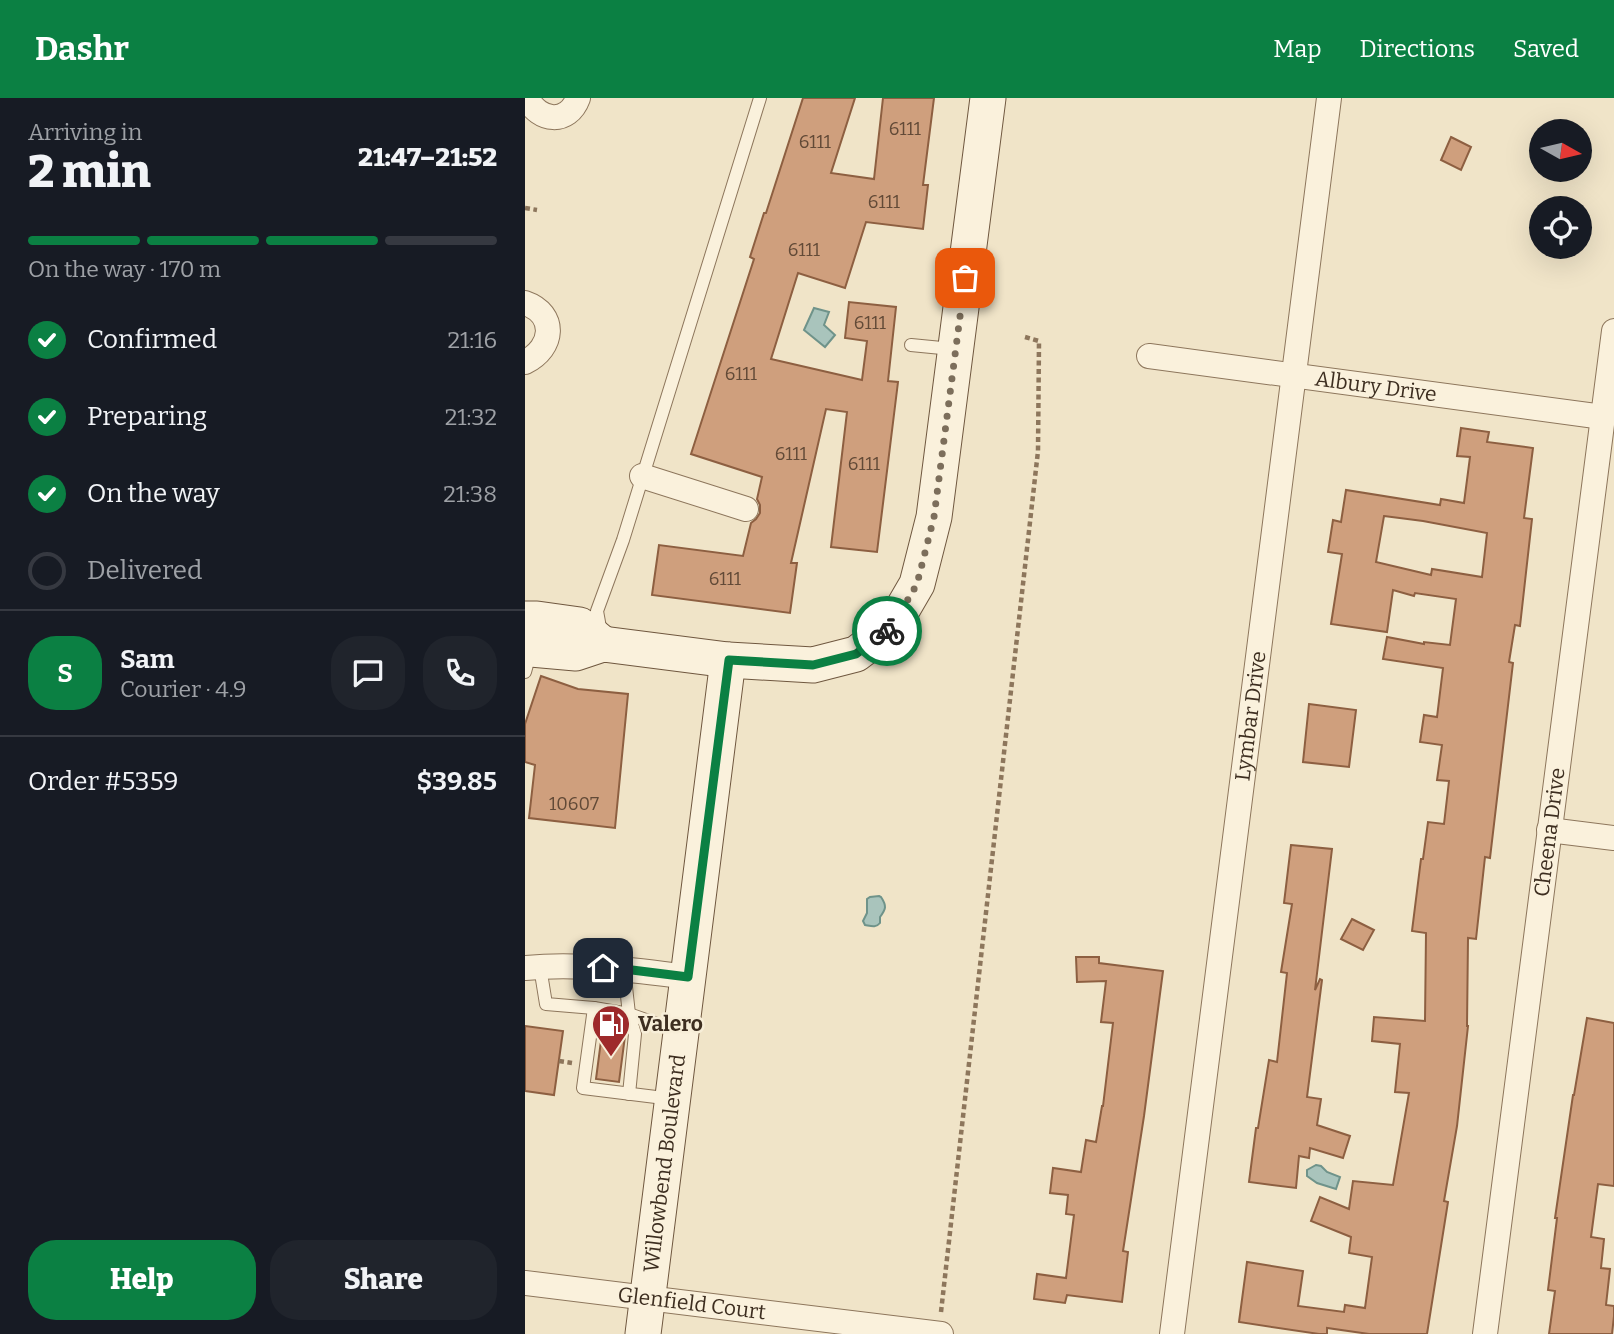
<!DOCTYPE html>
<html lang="en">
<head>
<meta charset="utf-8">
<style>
	body { margin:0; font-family:Bitter,serif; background:#20242c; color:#f1f3f6; height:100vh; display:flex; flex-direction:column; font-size:26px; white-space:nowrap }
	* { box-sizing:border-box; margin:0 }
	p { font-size:23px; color:#9ea1a6 }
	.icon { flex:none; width:38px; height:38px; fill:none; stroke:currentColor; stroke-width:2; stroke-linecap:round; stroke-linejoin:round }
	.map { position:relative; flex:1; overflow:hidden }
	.sheet { display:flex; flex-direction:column; background:#171b24; width:525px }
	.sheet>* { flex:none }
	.needle { width:46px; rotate:98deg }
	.fabs { position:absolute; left:1004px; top:21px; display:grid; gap:14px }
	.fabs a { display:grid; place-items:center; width:63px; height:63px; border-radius:50%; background:#171b24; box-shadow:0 7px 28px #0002; font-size:35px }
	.pin { position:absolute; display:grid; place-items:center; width:60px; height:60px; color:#fff; margin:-30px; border-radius:14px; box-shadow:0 4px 10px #0006 }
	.courier { position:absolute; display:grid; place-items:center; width:70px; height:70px; margin:-35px; border:5px solid #0b8043; border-radius:50%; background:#fff; color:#222; box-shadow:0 2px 9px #0007 }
	.headline em { font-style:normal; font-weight:800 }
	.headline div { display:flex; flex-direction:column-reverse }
	.headline { display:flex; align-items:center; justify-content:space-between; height:119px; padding:0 28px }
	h1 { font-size:46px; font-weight:800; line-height:52px }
	.bar { display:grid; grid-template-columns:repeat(4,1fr); gap:10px 7px; align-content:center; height:84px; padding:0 28px }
	.bar i { height:9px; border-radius:5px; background:#363941 }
	.bar .current { background:#0b8043 }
	.bar p { grid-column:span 4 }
	.line { display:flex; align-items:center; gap:18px; padding:0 28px; border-top:2px solid #363941 }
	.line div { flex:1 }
	.round { display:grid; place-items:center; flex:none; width:74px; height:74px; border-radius:28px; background:#20242c }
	ol { padding:0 28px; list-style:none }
	li { display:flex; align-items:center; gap:21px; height:77px }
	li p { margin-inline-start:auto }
	li .icon { padding:7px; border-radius:50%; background:#0b8043; color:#fff; stroke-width:4 }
	li:last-child { color:#9ea1a6 }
	li i { width:38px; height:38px; border:4px solid #363941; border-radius:50% }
	.button { display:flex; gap:14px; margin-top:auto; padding:14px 28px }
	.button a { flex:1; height:80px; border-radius:28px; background:#0b8043; color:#fff; font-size:28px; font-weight:800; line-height:80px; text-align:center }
	.button a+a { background:#20242c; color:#f1f3f6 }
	header { display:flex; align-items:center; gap:42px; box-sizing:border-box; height:98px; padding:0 35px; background:#0b8043; color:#fff }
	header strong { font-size:33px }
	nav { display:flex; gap:38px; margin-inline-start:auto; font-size:24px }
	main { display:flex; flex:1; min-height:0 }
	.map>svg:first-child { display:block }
	.water { fill:#a9c4bc; stroke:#6f938a; stroke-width:2 }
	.building { fill:#cf9f7d; stroke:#8d5f41; stroke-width:2; fill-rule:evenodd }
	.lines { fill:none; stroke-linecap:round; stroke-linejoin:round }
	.lane-casing { stroke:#8d765c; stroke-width:14 }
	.street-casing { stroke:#8d765c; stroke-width:26 }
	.secondary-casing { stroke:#6f573f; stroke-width:37 }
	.path { stroke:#8d765c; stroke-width:4.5; stroke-dasharray:5 3.5; stroke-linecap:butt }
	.lane { stroke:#faf1dc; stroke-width:12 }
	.street { stroke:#faf1dc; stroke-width:24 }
	.secondary { stroke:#faf1dc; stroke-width:35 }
	.done { stroke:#7c6e5b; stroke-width:7; stroke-dasharray:0 12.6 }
	.route { stroke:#0b8043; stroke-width:9 }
	.labels { text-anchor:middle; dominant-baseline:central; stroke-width:5; stroke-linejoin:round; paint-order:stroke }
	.number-label { font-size:18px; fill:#624a37 }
	.street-label { font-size:21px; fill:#3d2e20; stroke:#f7eed8 }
	.poi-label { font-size:21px; font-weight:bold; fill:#3d2e20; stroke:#f7eed8; text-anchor:start }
</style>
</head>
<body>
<header>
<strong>Dashr</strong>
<nav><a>Map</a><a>Directions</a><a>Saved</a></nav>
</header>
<main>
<section class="sheet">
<div class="headline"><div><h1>2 min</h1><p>Arriving in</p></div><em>21:47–21:52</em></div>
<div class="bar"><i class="current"></i><i class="current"></i><i class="current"></i><i></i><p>On the way · 170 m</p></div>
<ol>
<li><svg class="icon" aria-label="check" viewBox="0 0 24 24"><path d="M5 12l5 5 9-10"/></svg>Confirmed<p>21:16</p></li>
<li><svg class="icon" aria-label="check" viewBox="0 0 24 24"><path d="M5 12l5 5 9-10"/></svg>Preparing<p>21:32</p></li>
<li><svg class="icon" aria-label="check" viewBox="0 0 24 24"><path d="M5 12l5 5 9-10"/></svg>On the way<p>21:38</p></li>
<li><i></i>Delivered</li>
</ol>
<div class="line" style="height:126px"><b class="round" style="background:#0b8043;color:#fff">S</b><div><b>Sam</b><p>Courier · 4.9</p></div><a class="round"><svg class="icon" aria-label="chat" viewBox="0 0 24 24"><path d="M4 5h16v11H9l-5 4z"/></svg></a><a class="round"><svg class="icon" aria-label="phone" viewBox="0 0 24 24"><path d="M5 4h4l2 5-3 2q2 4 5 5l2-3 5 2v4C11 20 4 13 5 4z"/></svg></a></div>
<div class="line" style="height:91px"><div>Order #5359</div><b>$39.85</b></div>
<div class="button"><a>Help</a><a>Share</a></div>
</section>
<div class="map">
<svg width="1089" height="1236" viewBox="0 0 1089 1236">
	<rect width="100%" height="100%" fill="#f0e4c8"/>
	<g class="water">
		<polygon points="289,210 304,214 299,227 310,237 300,249 279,232"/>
		<path d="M354,798L356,799C362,808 361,811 355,819V825C351,830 346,828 340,827L338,823L342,815V801L345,799Z"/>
		<polygon points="791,1067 796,1068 802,1074 815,1079 811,1091 792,1085 782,1078 782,1072"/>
	</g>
	<g class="building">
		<polygon points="278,0 330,0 306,75 349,81 358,0 409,0 398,87 403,87 398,131 341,124 320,190 273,175 246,261 337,282 342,243 320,240 324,204 371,209 363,283 373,284 352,454 306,449 322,314 301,311 266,465 272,465 265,515 127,497 134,447 218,458 226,425 231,421 235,415 235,407 232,401 237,379 166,356 229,161 225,159 239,115 241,115"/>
		<polygon points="926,39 946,49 936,72 916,62"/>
		<path d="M936,330L964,334L962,344L1008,350L999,420L1007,421L995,528L990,527L984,564L988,565L965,760L960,759L951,841L943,840L942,928H943L932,1028L919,1103L923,1104L902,1236H844L802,1230V1236H794L714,1224L722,1164L778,1173L773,1208L819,1214L820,1207L840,1210L847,1159L824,1155L826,1139L786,1123L795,1099L824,1111L828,1083L868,1087L884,995L870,994L875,946L847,943L849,919L900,923L901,835L887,833L896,761H898L903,724L919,726L924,683L912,682L917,647L895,644L899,617L912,619L918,570L858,561L862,539L899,546V544L925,547L931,501L890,495L889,498L868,492L862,534L806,526L817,456L803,454L808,422L816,424L821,392L915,407L916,401L939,405L945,359L932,358ZM859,418L898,423L962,435L957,479L907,471L906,477L851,464Z"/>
		<polygon points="16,578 53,591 103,596 90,730 4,720 10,667 0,664 0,626"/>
		<polygon points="784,606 831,612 824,669 778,664"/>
		<polygon points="766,747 807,751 790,892 795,881 797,882 782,999 796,1001 792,1027 825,1038 818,1060 785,1050 784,1060 774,1058 771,1090 724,1084 731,1030 733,1030 744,962 752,964 762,875 756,874 767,806 759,805"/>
		<polygon points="827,821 849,832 838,852 816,841"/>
		<polygon points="551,859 574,859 574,865 638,873 619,1018 598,1153 603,1154 597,1204 542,1197 540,1205 509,1201 512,1176 541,1180 549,1117 541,1116 543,1097 525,1095 528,1070 556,1074 561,1042 571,1044 577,1008 578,1008 588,925 576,924 581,883 552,884"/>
		<polygon points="1062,920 1089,925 1089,1088 1073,1086 1066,1139 1079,1141 1076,1170 1085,1171 1081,1207 1089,1208 1089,1218 1087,1236 1024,1236 1030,1193 1023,1192 1032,1120 1030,1120 1048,997 1049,997"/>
		<polygon points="0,928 38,933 29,997 0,993"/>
		<polygon points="77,935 100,938 94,984 71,981"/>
	</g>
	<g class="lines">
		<defs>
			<g id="lane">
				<polyline points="386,247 427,251"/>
				<polyline points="76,535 72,513 98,442 235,0"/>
				<polyline points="0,574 6,552"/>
				<polyline points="15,869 21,906 69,910 58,990 147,1001"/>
				<polyline points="69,910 104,916 99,871"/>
				<polyline points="104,996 110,936 104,916 155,934"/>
			</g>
			<g id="street">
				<path d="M2,0C14,24 43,27 53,0"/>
				<path d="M0,205C32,216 29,250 0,264"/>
				<path id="s1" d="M624,258L1078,319"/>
				<polyline points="117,378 221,411"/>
				<polyline points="1024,732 1089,740"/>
				<path d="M0,870C53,865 110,872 163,879"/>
				<path id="s2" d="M0,1185L416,1236"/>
				<path id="s3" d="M647,1236L804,0"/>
				<path id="s4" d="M960,1236L1089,233"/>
			</g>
			<g id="secondary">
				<polyline points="0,521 12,521 55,527 78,546"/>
				<polyline points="0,548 6,551 51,555 78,546 203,562 288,567 331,556 367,529 392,486 409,419 463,0"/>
				<path id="s5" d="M118,1236L203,562"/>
			</g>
		</defs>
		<use href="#lane" class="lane-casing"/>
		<use href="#street" class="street-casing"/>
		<use href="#secondary" class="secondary-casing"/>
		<g class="path">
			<polyline points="0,110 12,112"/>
			<polyline points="34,963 47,965"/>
			<polyline points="416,1214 513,353 514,243 500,239"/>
		</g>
		<use href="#lane" class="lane"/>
		<use href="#street" class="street"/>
		<use href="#secondary" class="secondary"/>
	</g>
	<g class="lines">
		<polyline class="done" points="362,533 367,529 392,486 409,419 440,180"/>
		<polyline class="route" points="78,870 99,871 163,879 204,562 288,567 331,556 362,533"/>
	</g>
	<defs>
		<symbol id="fuel-pin" viewBox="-11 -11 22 30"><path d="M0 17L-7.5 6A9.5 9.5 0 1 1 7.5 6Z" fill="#9e2a2b" stroke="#f7eed8"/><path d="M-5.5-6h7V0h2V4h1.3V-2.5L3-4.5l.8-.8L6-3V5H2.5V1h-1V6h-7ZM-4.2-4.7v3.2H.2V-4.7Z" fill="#fff"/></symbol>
	</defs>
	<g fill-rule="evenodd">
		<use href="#fuel-pin" x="64" y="904" width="44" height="60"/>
	</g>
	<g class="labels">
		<g class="number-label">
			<text x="380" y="31">6111</text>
			<text x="290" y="44">6111</text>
			<text x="359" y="104">6111</text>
			<text x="279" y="152">6111</text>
			<text x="345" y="225">6111</text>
			<text x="216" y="276">6111</text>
			<text x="266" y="356">6111</text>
			<text x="339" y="366">6111</text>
			<text x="200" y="481">6111</text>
			<text x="49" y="706">10607</text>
		</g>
		<g class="street-label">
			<text stroke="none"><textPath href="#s1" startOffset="229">Albury Drive</textPath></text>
			<text stroke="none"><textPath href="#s3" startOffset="623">Lymbar Drive</textPath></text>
			<text stroke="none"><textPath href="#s4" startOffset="506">Cheena Drive</textPath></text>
			<text stroke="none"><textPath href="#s5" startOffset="172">Willowbend Boulevard</textPath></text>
			<text stroke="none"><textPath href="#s2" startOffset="168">Glenfield Court</textPath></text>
		</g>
		<g class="poi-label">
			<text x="113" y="926">Valero</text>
		</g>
	</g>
</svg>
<div class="fabs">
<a><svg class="needle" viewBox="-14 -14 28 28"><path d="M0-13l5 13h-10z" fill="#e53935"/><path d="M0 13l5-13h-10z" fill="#9ea1a6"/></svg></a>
<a><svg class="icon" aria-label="locate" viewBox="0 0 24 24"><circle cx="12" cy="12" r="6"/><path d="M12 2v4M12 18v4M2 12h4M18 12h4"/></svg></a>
</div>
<div class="pin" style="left:440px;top:180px;background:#ea580c"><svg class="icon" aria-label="bag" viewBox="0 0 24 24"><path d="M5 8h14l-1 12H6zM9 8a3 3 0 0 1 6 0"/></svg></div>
<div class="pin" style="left:78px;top:870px;background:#1f2937"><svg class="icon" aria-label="home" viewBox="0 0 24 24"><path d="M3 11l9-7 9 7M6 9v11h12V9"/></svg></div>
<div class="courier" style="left:362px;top:533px"><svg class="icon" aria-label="bike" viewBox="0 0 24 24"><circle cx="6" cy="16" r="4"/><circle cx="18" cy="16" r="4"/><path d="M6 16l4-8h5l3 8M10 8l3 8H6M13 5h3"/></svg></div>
</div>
</main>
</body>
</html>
